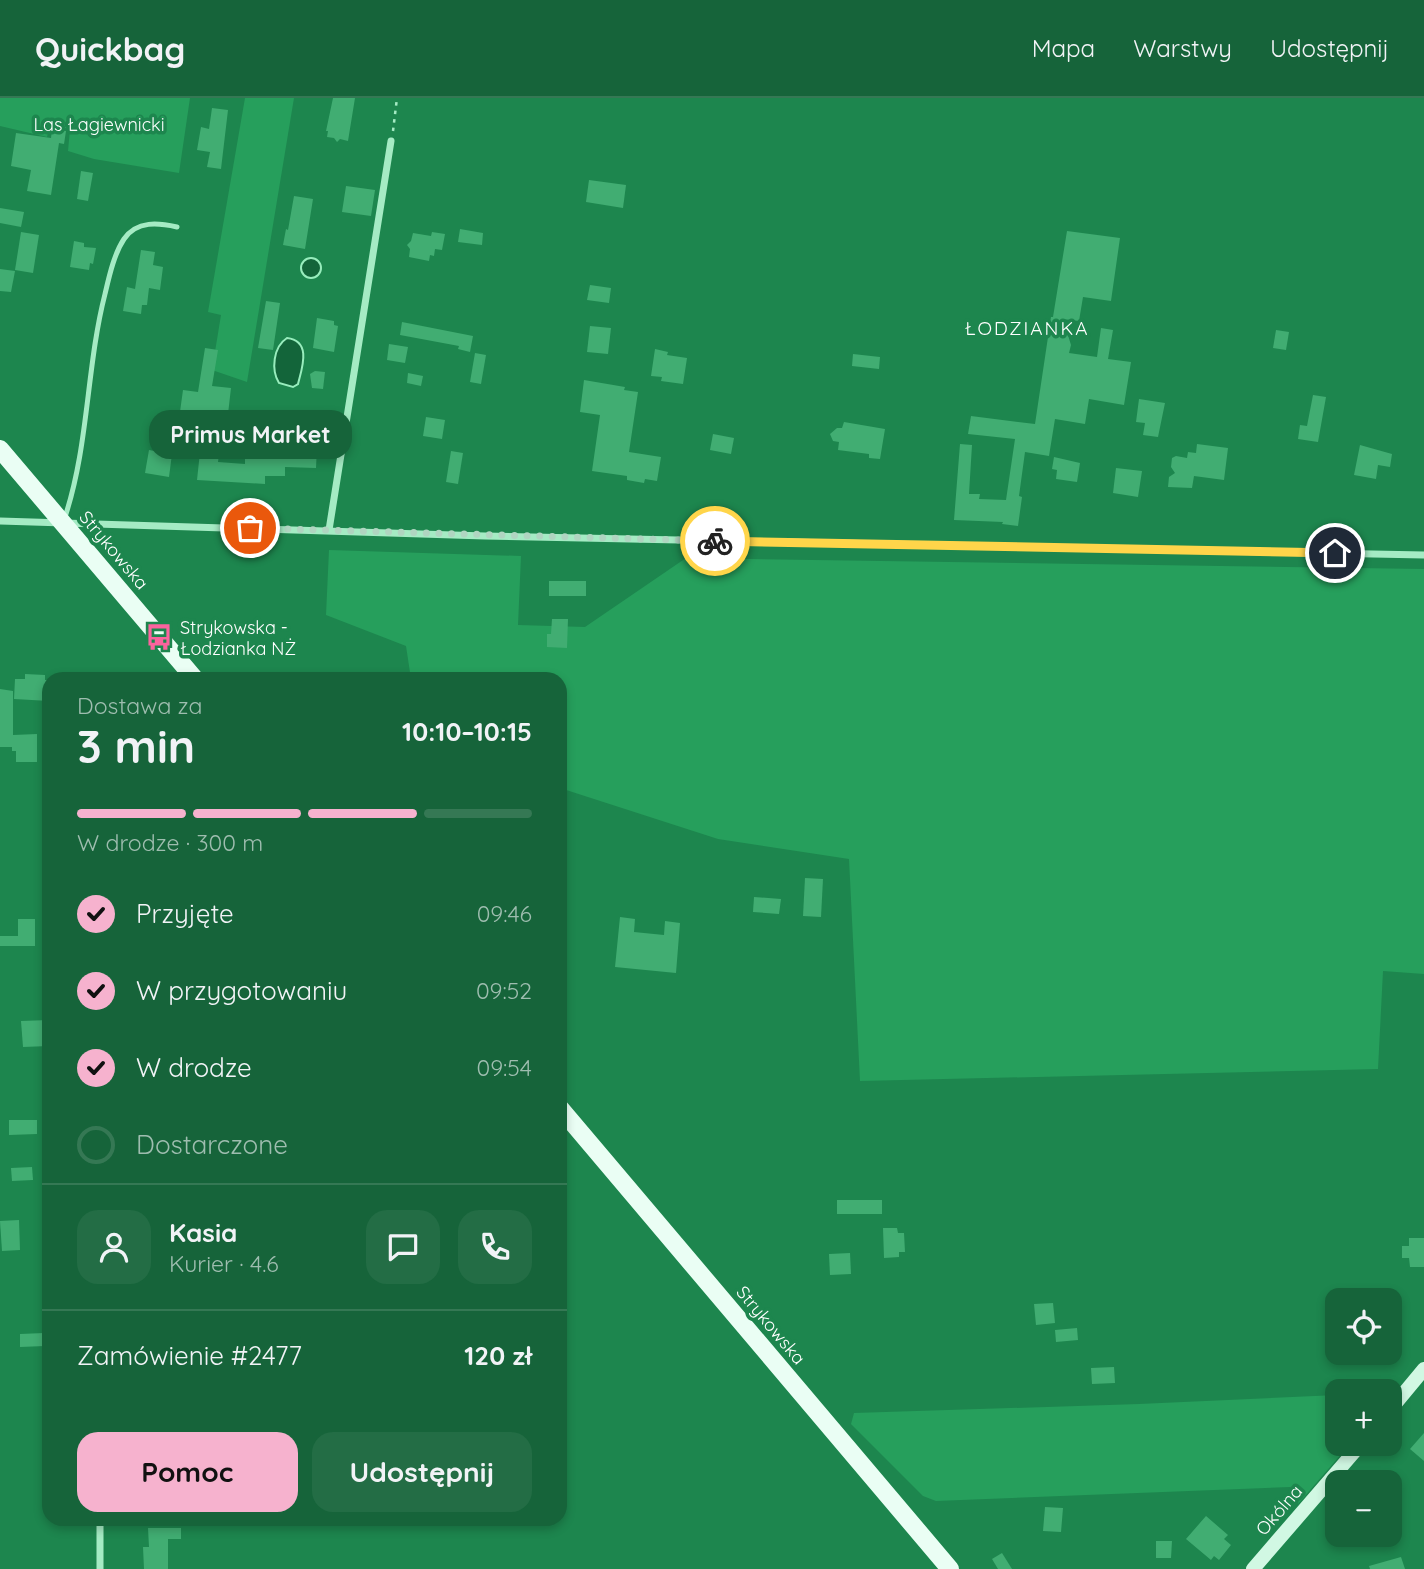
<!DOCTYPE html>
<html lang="pl">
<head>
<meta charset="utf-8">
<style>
	body { margin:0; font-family:Quicksand,sans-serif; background:#236d45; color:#f1f3f6; height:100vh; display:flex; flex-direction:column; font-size:26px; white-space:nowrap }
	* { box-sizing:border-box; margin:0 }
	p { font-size:23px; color:#9ebdaf }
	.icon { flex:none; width:38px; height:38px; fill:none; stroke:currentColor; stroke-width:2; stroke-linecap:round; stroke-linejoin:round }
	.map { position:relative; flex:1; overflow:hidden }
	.drawer { position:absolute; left:42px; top:574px; width:525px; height:854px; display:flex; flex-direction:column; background:#16643a; border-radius:21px; box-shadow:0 4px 10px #0003 }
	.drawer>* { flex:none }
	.buttons { position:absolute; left:1325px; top:1190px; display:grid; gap:14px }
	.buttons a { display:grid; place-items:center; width:77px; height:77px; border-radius:14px; background:#16643a; box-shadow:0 4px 10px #0003; font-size:35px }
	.pin { position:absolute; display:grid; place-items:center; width:60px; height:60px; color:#fff; margin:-30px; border:4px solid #fff; border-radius:50%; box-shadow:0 2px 7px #0007 }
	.courier { position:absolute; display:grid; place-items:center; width:70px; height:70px; margin:-35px; border:5px solid #ffd54a; border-radius:50%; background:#fff; color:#222; box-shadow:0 2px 9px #0007 }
	.bubble { position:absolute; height:49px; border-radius:21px; background:#16643a; box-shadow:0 4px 10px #0003; font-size:23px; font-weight:700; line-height:49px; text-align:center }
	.headline em { font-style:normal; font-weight:700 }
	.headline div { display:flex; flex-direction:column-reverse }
	.headline { display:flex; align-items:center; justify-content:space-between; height:119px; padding:0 35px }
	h1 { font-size:46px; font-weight:700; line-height:52px }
	.bar { display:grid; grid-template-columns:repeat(4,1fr); gap:10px 7px; align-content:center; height:84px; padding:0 35px }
	.bar i { height:9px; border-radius:5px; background:#357854 }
	.bar .current { background:#f6b2ce }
	.bar p { grid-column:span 4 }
	.line { display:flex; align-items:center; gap:18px; padding:0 35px; border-top:2px solid #357854 }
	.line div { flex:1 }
	.round { display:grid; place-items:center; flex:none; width:74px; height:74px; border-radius:21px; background:#236d45 }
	ol { padding:0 35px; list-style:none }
	li { display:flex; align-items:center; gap:21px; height:77px }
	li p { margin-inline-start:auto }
	li .icon { padding:7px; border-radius:50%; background:#f6b2ce; color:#111; stroke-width:4 }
	li:last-child { color:#9ebdaf }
	li i { width:38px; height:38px; border:4px solid #357854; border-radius:50% }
	.primary-button { display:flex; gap:14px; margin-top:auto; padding:14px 35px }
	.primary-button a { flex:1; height:80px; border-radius:21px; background:#f6b2ce; color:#111; font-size:28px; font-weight:700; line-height:80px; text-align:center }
	.primary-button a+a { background:#236d45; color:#f1f3f6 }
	header { display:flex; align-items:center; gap:42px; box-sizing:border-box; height:98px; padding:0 35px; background:#16643a; border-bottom:2px solid #357854 }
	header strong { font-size:33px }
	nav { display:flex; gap:38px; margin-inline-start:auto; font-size:24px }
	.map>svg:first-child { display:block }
	.green { fill:#269f5c }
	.water { fill:#13653a; stroke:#98edbd; stroke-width:2 }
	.building { fill:#41ad72 }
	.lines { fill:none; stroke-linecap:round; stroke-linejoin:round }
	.path { stroke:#a5ebc4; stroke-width:2.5; stroke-dasharray:3.5 5; stroke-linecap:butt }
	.lane { stroke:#a5ebc4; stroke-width:5 }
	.street { stroke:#a5ebc4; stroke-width:7 }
	.secondary { stroke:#d1f8e3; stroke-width:14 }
	.primary { stroke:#eafef4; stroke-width:18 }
	.done { stroke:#b0d5c1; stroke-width:7; stroke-dasharray:0 12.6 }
	.route { stroke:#ffd54a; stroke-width:9 }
	.labels { text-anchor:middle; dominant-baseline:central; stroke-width:7; stroke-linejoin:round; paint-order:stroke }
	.park-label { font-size:18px; fill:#fafefc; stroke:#1d864e }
	.street-label { font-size:18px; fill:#fff; stroke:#1d864e }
	.poi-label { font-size:18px; fill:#fff; stroke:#1d864e; text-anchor:start }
	.neighbourhood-label { font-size:19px; letter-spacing:2px; fill:#fff; stroke:#1d864e }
</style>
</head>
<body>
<header>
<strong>Quickbag</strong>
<nav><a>Mapa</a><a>Warstwy</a><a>Udostępnij</a></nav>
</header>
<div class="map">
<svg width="1424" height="1471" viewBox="0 0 1424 1471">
	<rect width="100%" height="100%" fill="#1d864e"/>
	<g class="green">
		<polygon points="0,0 190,0 179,75 94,61 68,53 70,31 50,27 47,39 0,28"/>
		<polygon points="245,0 294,0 247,284 212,272 221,217 208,214"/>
		<polygon points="329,452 521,458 518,527 585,529 686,460 1424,471 1424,876 1383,873 1378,971 860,983 849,761 718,741 560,690 560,581 411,581 406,548 326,517"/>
		<polygon points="1337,1297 1337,1346 1350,1346 1298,1406 1290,1389 936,1403 923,1398 851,1326 854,1315 1139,1306"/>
	</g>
	<g class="water">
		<circle cx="311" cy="170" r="10"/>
		<path d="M287,240C312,243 302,270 298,286L293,289L279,285C271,272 273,249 287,240Z"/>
		<polygon points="326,314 331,320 327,334 321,338 314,336 311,330 312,325"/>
	</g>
	<g class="building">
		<polygon points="333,0 355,0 348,43 340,41 337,44 334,40 327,39 328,33 326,33"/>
		<polygon points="212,10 228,12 221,71 207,69 210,54 197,52 201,29 209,31"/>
		<polygon points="52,31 66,33 64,46 59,45 51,97 27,93 31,72 11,68 16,35 51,40"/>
		<polygon points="81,73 93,75 88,103 77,101"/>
		<polygon points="589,82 626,87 623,110 586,104"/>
		<polygon points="346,88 375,92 371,118 342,114"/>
		<polygon points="294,98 313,101 305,151 283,147 286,131 288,132"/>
		<polygon points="0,110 24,114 21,129 0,125"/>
		<polygon points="460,131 483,135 482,147 458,144"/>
		<polygon points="1067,133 1120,140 1111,203 1083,199 1079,223 1063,221 1071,247 1069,255 1097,259 1101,230 1113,232 1108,261 1131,264 1124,307 1089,301 1085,326 1055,321 1049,358 1025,354 1019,398 1022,399 1018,428 1002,426 1003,424 954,422 960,346 972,347 969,396 980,396 979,401 1006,402 1015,341 968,336 971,318 1035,326 1051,219 1053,219"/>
		<polygon points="21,134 39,137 33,175 15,172"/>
		<polygon points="432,134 445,136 442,152 435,151 434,158 430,157 429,163 409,159 410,151 407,147 411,143 413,135 431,138"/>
		<polygon points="74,143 84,145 84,149 96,150 93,166 90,165 89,172 70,169"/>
		<polygon points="141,152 155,154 153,167 163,169 160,192 149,190 147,207 142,207 141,216 123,213 127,189 135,191"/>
		<polygon points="0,171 15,173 11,194 0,193"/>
		<polygon points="590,187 611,190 609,205 587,202"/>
		<polygon points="266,203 280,205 273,252 258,250"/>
		<polygon points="317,220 334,223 334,227 338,228 334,254 313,250"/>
		<polygon points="402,224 473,238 470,254 458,251 459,248 400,237"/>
		<polygon points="590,228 611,230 608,256 587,254"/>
		<polygon points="1276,232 1289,234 1286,252 1273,250"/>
		<polygon points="389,246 408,249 405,265 387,262"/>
		<polygon points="205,250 218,252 212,288 231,290 228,316 209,314 207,325 179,321 183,292 198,294"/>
		<polygon points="655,251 668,254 667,257 687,260 683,286 661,283 662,279 651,278"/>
		<polygon points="475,255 486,257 481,286 470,284"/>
		<polygon points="853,256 880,259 879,271 852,268"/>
		<polygon points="315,273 325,274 323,291 312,290 310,276"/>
		<polygon points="408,275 423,278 421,288 407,285"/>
		<polygon points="584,282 625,289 624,292 638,294 629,354 661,359 657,383 645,381 644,385 627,382 627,378 592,373 600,317 580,314"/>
		<polygon points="1313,297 1326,299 1318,344 1298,341 1300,327 1307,328"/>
		<polygon points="1139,301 1165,305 1158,339 1143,337 1145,325 1136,324"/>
		<polygon points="426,319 445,322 442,341 423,338"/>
		<polygon points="844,324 885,331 880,361 869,360 869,356 838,352 839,344 833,343 830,336 837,330 842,330"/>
		<polygon points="713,336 734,340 731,356 710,352"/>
		<polygon points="282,345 317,349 316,370 285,369 285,378 265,378 265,386 197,382 200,354 219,356 218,364 245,366 245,358 281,358"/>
		<polygon points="1197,346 1228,350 1224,382 1194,378 1192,390 1168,389 1169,379 1175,375 1171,369 1172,360 1176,358 1187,360 1188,354 1196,355"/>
		<polygon points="1360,347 1392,356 1390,369 1378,367 1376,381 1354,377"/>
		<polygon points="149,352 172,356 169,379 145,375"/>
		<polygon points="451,353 463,355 458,386 446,384"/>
		<polygon points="1054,359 1080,365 1077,384 1056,381 1057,372 1052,371"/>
		<polygon points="1116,370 1142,373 1138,399 1113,395"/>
		<rect x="549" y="483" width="37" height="15"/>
		<polygon points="552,521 568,521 567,550 547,549 547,536 551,536"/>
		<polygon points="25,576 45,577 45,582 49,582 49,603 14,601 15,581 25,581"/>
		<polygon points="0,591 13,593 13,637 37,636 37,664 16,664 16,653 12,653 12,649 0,649"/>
		<polygon points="805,780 823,781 821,819 803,818"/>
		<polygon points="754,799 781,801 779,816 753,814"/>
		<polygon points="620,819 635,821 634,834 664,837 665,823 680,825 676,875 615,869"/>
		<polygon points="18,821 35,821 35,848 0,848 0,838 18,838"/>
		<polygon points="49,922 49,948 23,949 21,923"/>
		<polygon points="9,1022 37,1022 37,1036 9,1037"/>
		<polygon points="32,1069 33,1082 12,1083 11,1070"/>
		<rect x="837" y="1102" width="45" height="14"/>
		<polygon points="19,1122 20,1152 2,1153 0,1123"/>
		<polygon points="883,1130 897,1130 898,1135 904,1135 905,1154 899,1154 899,1159 884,1160"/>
		<polygon points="1409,1140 1424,1140 1424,1169 1410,1169 1409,1160 1402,1160 1402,1148 1409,1148"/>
		<polygon points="850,1155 851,1176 830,1177 829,1156"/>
		<polygon points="1053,1205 1055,1225 1036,1227 1034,1206"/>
		<polygon points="1077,1230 1078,1242 1056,1244 1055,1232"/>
		<polygon points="44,1235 45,1248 20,1249 20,1236"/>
		<polygon points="1114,1269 1115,1285 1092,1286 1091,1270"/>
		<polygon points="1424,1335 1424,1363 1410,1351"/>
		<polygon points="1045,1409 1063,1410 1061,1434 1043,1433"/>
		<polygon points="1206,1418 1228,1437 1224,1441 1231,1447 1219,1462 1214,1458 1211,1462 1186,1441"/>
		<polygon points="148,1430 181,1430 181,1441 168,1441 168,1471 144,1471 143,1449 149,1449"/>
		<polygon points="1156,1443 1172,1443 1171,1460 1156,1460"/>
		<polygon points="1002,1455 1012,1471 998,1471 992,1461"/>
		<polygon points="1401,1459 1405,1471 1370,1471 1369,1468"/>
	</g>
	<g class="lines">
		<polyline class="path" points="393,33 397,0"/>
		<path class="lane" d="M64,422C89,349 86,270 105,196C109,179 114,156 124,141C137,122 159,125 177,129"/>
		<g class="street">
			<polyline points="0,423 485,438 1424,457"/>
			<polyline points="329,432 391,43"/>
			<polyline points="100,1421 100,1471"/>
		</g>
		<g class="secondary">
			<polyline points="1390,1312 1424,1271"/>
			<polyline points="1253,1471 1361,1346"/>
		</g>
		<g class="primary">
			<polyline points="0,351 195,581"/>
			<polyline points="560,1010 950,1471"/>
		</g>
	</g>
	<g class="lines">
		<polyline class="done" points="250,430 715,443"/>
		<polyline class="route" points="715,443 1335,455"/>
	</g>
	<defs>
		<symbol id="bus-bare" viewBox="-9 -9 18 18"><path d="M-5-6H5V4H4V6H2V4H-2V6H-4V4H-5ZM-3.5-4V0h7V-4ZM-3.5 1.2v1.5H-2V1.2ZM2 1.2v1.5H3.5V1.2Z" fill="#fb639e" stroke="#1d864e" stroke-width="2.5" paint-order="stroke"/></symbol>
	</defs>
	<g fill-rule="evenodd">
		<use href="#bus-bare" x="140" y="520" width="38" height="38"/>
	</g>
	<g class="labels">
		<g class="park-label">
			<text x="99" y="26">Las Łagiewnicki</text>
		</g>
		<g class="street-label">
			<text transform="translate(114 452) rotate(50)">Strykowska</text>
			<text transform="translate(771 1227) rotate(50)">Strykowska</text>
			<text transform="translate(1279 1412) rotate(-49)">Okólna</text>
		</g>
		<g class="poi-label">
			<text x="180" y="529">Strykowska -<tspan x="180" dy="21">Łodzianka NŻ</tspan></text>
		</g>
		<g class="neighbourhood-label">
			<text x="1027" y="230">ŁODZIANKA</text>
		</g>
	</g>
</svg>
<div class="buttons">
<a><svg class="icon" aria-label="locate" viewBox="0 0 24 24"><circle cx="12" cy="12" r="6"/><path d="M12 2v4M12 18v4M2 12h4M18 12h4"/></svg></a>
<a>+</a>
<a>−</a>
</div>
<div class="pin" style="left:250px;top:430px;background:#ea580c"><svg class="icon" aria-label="bag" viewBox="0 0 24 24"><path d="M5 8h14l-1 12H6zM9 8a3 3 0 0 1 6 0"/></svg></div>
<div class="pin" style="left:1335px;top:455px;background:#1f2937"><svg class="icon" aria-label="home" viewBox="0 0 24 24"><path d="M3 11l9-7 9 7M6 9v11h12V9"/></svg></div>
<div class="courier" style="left:715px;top:443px"><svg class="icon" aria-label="bike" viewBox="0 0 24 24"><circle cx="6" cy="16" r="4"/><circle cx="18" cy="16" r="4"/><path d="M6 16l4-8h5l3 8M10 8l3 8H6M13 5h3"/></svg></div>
<div class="bubble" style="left:149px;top:312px;width:203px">Primus Market</div>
<section class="drawer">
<div class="headline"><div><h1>3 min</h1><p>Dostawa za</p></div><em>10:10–10:15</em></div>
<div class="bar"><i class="current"></i><i class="current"></i><i class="current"></i><i></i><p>W drodze · 300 m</p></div>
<ol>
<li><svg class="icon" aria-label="check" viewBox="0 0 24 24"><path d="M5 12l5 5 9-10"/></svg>Przyjęte<p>09:46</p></li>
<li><svg class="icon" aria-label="check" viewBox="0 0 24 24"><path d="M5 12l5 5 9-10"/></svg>W przygotowaniu<p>09:52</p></li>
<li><svg class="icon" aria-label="check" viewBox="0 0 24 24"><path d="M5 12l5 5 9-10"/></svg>W drodze<p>09:54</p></li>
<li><i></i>Dostarczone</li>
</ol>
<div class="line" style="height:126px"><a class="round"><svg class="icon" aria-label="person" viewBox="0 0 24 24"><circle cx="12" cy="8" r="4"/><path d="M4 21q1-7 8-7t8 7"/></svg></a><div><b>Kasia</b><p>Kurier · 4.6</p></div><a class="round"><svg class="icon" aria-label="chat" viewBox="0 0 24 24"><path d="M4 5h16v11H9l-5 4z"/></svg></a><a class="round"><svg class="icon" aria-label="phone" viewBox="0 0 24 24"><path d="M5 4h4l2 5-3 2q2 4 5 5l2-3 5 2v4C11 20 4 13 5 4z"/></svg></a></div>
<div class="line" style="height:91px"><div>Zamówienie #2477</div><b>120 zł</b></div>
<div class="primary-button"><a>Pomoc</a><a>Udostępnij</a></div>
</section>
</div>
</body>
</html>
